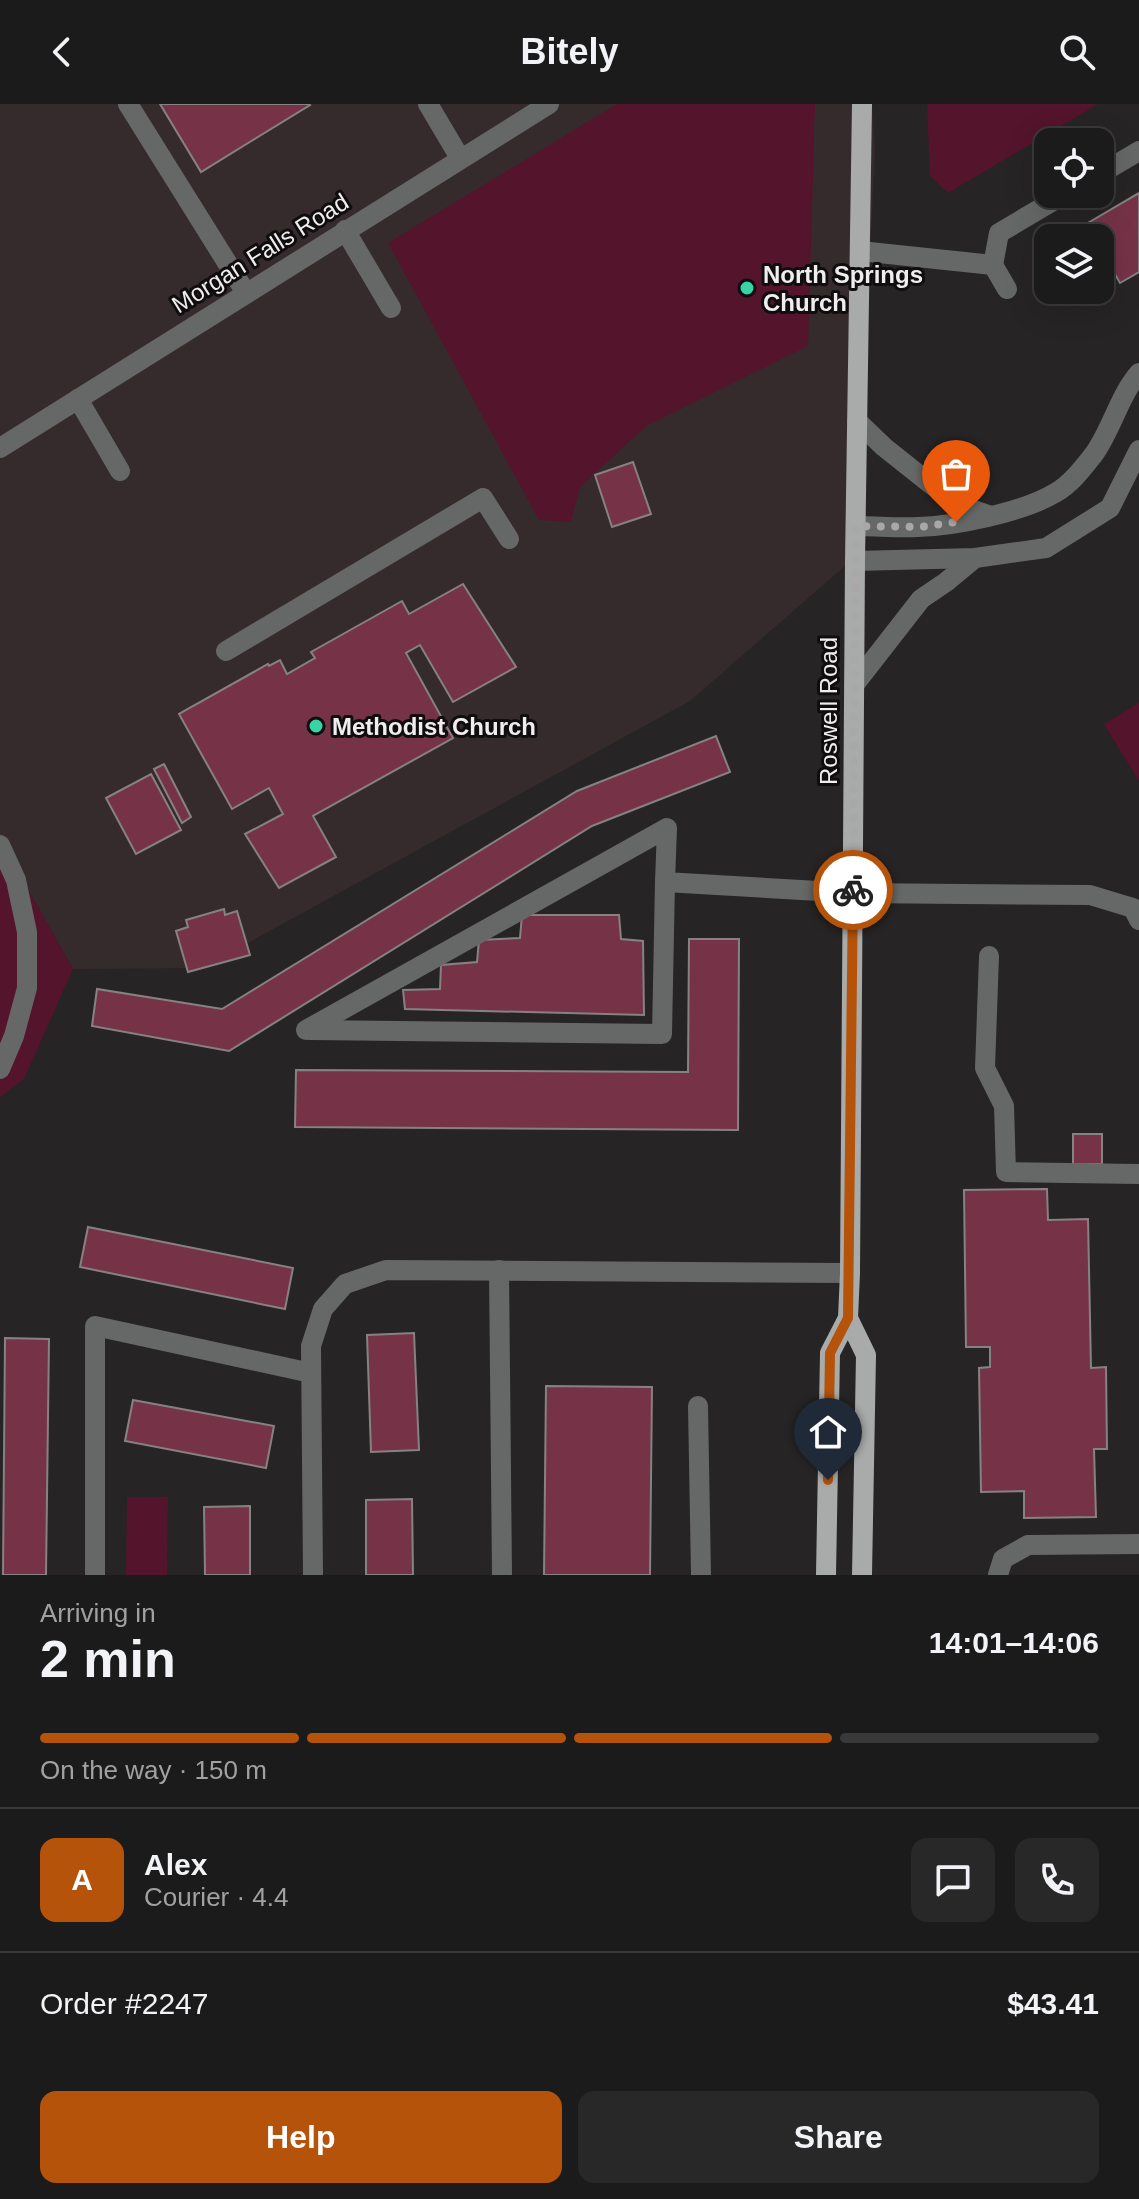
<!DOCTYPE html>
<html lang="en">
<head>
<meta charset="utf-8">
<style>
	body { margin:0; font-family:Helvetica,sans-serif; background:#292828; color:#f1f3f6; height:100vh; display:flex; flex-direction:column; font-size:30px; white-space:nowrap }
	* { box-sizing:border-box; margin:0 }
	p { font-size:26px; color:#a0a1a3 }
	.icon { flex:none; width:44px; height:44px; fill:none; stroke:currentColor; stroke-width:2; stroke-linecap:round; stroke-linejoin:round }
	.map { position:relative; height:1471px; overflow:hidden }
	.details { display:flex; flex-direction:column; background:#1c1b1b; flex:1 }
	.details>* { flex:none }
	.tools { position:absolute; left:1034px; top:24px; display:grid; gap:16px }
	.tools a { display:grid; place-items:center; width:80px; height:80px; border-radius:16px; background:#1c1b1b; box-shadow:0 8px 32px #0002,0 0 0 2px #3a393a; font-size:40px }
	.pin { position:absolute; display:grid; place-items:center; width:68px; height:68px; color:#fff; margin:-82px -34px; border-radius:50% 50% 50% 0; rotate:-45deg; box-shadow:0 0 8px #0007 }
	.pin .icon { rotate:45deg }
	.courier { position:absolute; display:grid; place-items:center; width:80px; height:80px; margin:-40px; border:6px solid #b45309; border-radius:50%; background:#fff; color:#222; box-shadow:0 2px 10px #0007 }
	.headline em { font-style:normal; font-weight:600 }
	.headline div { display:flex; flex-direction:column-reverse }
	.headline { display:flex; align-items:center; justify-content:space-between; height:136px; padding:0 40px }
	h1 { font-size:52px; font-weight:600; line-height:60px }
	.bar { display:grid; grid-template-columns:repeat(4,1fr); gap:12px 8px; align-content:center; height:96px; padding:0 40px }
	.bar i { height:10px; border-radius:6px; background:#3a393a }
	.bar .active { background:#b45309 }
	.bar p { grid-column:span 4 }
	.line { display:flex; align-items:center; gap:20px; padding:0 40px; border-top:2px solid #3a393a }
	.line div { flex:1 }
	.round { display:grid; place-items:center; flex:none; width:84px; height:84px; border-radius:16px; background:#292828 }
	.cta { display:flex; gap:16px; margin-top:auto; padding:16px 40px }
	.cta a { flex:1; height:92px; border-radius:16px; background:#b45309; color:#fff; font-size:32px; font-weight:600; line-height:92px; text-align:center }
	.cta a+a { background:#292828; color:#f1f3f6 }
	header { display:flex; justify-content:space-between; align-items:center; height:104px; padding:0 40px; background:#1c1b1b; font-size:36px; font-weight:600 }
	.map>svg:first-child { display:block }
	.built { fill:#352b2d }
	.green { fill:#54142b }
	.building { fill:#763348; stroke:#858283; stroke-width:2 }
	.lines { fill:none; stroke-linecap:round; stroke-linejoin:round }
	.minor { stroke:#666767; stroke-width:20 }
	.major { stroke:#a8aba9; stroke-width:20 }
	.done { stroke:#a9a7a7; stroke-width:8; stroke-dasharray:0 14.4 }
	.route { stroke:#b45309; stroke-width:10 }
	.poi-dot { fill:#38d4a6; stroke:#0f0d0e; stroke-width:3 }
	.labels { text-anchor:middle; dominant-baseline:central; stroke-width:6; stroke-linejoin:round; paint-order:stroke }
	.street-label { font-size:24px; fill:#efedee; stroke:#0f0d0e }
	.poi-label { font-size:24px; font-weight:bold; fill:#efedee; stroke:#0f0d0e; text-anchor:start }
</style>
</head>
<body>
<header><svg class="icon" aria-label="back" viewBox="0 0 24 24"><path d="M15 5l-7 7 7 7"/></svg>Bitely<svg class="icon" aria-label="search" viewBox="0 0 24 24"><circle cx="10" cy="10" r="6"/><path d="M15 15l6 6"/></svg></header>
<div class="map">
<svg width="1139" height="1471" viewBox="0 0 1139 1471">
	<rect width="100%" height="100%" fill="#262424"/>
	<polygon class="built" points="0,0 872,0 875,46 860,366 853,455 690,597 202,864 73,865 0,736"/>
	<g class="green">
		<polygon points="617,0 815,0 808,242 646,322 580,383 571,418 539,416 388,139"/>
		<polygon points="927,0 1098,0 948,89 930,72"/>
		<polygon points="1139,599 1139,677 1104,620"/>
		<polygon points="0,736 73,865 24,975 0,993"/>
		<polygon points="127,1393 168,1393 167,1471 126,1471"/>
	</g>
	<g class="building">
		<polygon points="160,0 309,0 310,1 201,68"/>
		<polygon points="1139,89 1139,168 1120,179 1100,144 1100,134 1094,134 1086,120"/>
		<polygon points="633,358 651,410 612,423 595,371"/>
		<polygon points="463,480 516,563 453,598 420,541 406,549 453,634 313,712 336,753 279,784 245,730 283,710 269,684 232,705 179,610 268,560 269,562 280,556 287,570 315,554 311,548 402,497 409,510"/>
		<polygon points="716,632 730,668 592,722 229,947 92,922 97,885 222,905 577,687"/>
		<polygon points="164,660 191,713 182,719 154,665"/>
		<polygon points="151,670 181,726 136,750 106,694"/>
		<polygon points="224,805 225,811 237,807 250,851 188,868 176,827 188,823 186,816"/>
		<polygon points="522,811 619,811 621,835 643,837 644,911 405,905 403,886 440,885 441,861 477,858 479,836 520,834"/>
		<polygon points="689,835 739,835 738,1026 295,1023 296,966 688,968"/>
		<rect x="1073" y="1030" width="29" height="30"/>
		<polygon points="1047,1085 1048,1116 1088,1115 1091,1264 1106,1263 1107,1345 1094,1345 1096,1413 1024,1414 1024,1387 981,1388 979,1264 990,1263 990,1243 966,1243 964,1086"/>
		<polygon points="88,1123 293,1164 285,1205 80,1163"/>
		<polygon points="414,1229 419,1346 371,1348 367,1231"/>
		<polygon points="5,1234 49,1235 46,1471 3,1471"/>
		<polygon points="546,1282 652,1283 650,1471 544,1471"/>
		<polygon points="133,1296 274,1322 266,1364 125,1337"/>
		<polygon points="412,1395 413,1471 366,1471 366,1396"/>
		<polygon points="250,1402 250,1471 205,1471 204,1403"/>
	</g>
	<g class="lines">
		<g class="minor">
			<polyline points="128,0 246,189"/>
			<polyline points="428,0 460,54"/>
			<polyline points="1100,70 1139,47"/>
			<polyline points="345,126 391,204"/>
			<polyline points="860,147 993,161 1007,185"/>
			<polyline points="993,161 999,129 1065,90"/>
			<polyline points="78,295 120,367"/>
			<polyline points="857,317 884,343 928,378 959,401 988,411"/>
			<polyline points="0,344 549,0"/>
			<path d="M856,422C877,422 897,424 918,423C956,422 1023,408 1055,389C1071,380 1083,364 1094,350C1112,325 1119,292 1139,269"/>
			<polyline points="855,457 975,454 1046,444 1110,404 1139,346"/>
			<polyline points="226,547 483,394 509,435"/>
			<polyline points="854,581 921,495 946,478 975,454"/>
			<polyline points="0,741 16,776 27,828 27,884 14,932 0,965"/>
			<polyline points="989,852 985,964 1004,1002 1006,1068 1139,1070"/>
			<polyline points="306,926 667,724 665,778 853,789 1090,791 1133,804 1139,816"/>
			<polyline points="310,926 662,930 665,778"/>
			<polyline points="499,1166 502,1471"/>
			<polyline points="698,1302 701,1471"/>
			<polyline points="95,1471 95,1222 311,1269"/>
			<polyline points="313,1471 311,1242 323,1205 345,1180 386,1166 850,1169"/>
			<polyline points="998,1471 1003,1455 1028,1441 1139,1440"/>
		</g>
		<g class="major">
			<polyline points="848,1214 866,1251 862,1471"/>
			<polyline points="826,1471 830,1249 848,1214 850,1169 855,457 862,0"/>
		</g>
	</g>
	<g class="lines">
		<polyline class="done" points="853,786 856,422 920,423 956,418"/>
		<polyline class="route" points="828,1376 830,1249 848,1214 853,786"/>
	</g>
	<g class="poi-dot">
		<circle cx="747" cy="184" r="8"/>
		<circle cx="316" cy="622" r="8"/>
	</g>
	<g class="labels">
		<g class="street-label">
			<text transform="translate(260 149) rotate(-32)">Morgan Falls Road</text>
			<text transform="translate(828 607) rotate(-90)">Roswell Road</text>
		</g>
		<g class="poi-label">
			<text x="763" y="170">North Springs<tspan x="763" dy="28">Church</tspan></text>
			<text x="332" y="622">Methodist Church</text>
		</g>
	</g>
</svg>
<div class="tools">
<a><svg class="icon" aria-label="locate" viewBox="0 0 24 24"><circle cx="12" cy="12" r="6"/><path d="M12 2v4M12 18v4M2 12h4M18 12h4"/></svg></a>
<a><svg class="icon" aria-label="layers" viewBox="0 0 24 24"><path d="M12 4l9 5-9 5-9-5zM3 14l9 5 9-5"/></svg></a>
</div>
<div class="pin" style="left:956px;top:418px;background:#ea580c"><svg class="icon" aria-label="bag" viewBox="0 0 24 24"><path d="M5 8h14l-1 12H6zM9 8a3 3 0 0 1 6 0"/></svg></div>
<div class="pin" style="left:828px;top:1376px;background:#1f2937"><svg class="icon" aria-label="home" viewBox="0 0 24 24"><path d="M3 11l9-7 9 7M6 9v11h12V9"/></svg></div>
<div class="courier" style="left:853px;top:786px"><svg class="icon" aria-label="bike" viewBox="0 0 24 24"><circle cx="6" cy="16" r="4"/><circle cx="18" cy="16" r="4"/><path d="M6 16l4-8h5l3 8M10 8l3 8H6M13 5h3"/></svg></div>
</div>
<section class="details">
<div class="headline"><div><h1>2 min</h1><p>Arriving in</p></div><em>14:01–14:06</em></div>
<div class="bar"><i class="active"></i><i class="active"></i><i class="active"></i><i></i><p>On the way · 150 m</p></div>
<div class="line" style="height:144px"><b class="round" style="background:#b45309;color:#fff">A</b><div><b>Alex</b><p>Courier · 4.4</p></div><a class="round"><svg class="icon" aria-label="chat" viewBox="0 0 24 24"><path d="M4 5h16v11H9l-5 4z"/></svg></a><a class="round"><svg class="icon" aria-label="phone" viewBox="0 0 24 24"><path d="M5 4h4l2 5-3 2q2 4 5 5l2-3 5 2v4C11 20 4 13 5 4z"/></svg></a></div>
<div class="line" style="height:104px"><div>Order #2247</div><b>$43.41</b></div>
<div class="cta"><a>Help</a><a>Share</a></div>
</section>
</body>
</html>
